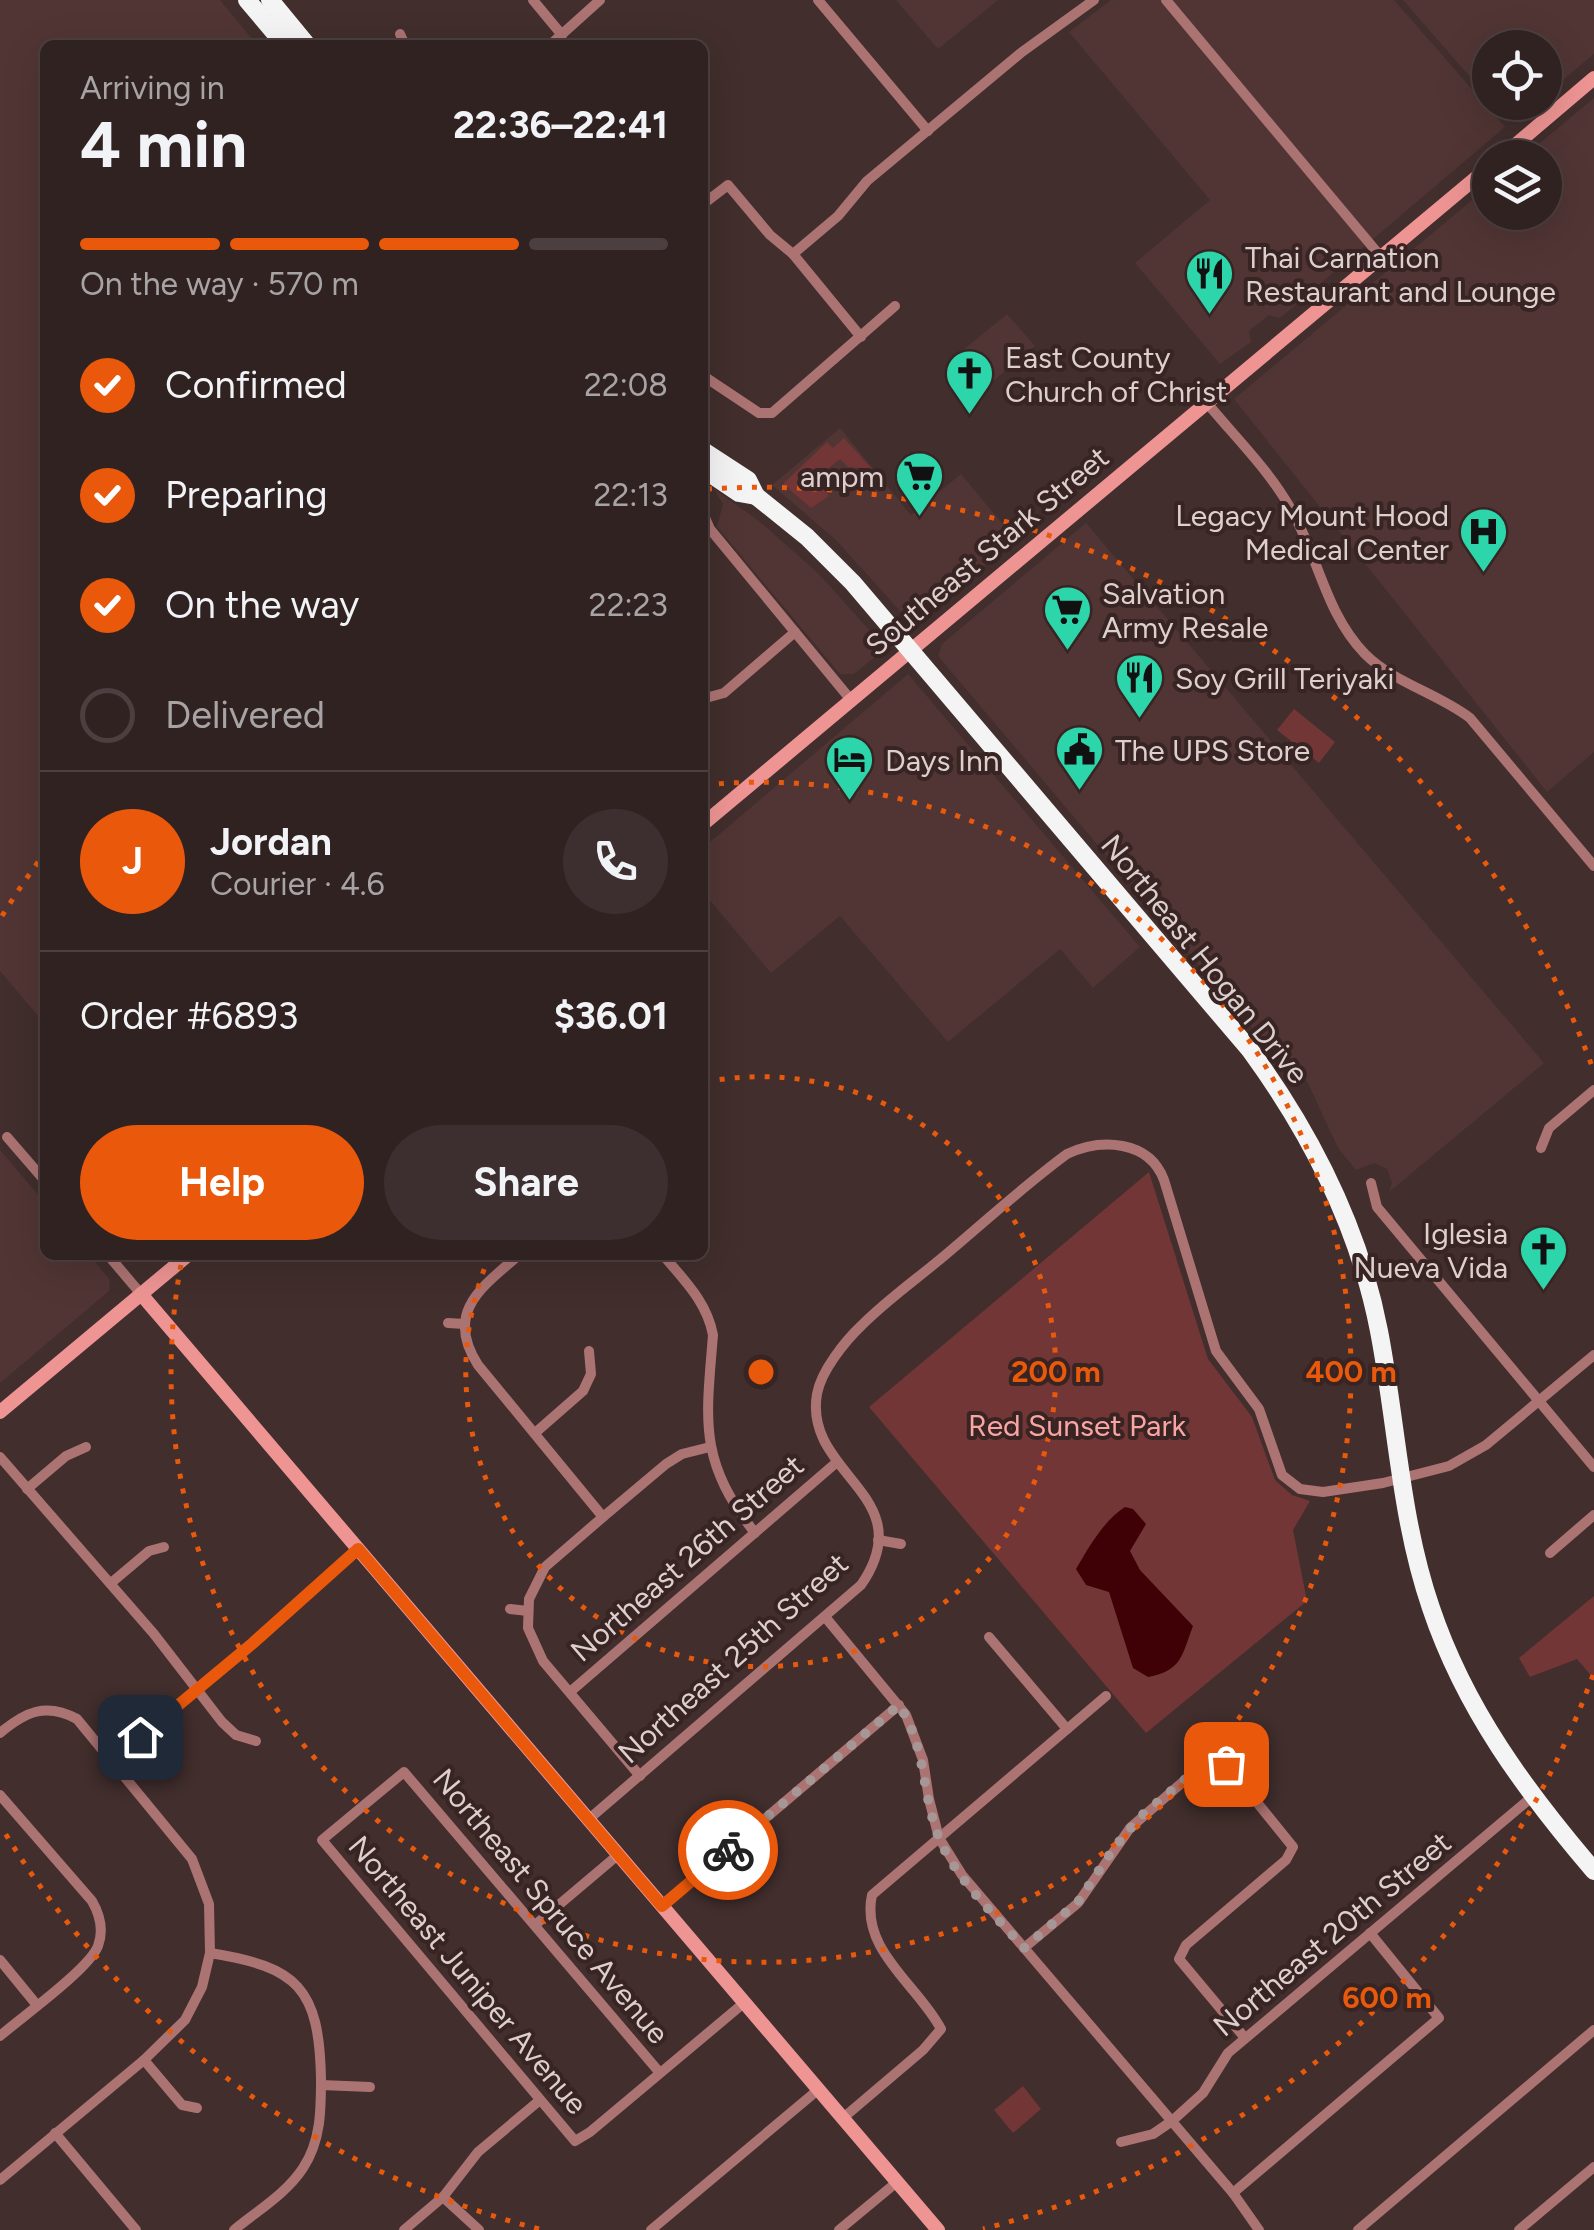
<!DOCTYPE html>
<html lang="en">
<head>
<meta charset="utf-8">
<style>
	body { margin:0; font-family:Figtree,sans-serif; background:#3d2f2f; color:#f1f3f6; height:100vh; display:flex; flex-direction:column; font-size:38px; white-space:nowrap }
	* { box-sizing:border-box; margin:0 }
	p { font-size:32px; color:#a8a4a5 }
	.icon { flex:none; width:55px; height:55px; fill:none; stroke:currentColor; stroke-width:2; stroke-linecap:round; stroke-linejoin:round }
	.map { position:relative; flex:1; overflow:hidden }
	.panel { position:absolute; left:40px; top:40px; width:668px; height:1220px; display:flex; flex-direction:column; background:#312222; border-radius:15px; box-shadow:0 10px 40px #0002,0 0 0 2px #4c3f40 }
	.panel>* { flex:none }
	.tools { position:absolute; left:1472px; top:30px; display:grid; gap:20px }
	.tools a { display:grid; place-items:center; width:90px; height:90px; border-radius:50%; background:#312222; box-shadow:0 10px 40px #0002,0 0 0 2px #4c3f40; font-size:50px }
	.pin { position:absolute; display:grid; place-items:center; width:85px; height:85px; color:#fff; margin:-42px; border-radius:20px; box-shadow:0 5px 15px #0006 }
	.courier { position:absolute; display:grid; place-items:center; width:100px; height:100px; margin:-50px; border:8px solid #ea580c; border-radius:50%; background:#fff; color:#222; box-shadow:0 2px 12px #0007 }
	.summary em { font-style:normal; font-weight:700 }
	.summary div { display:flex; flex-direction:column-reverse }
	.summary { display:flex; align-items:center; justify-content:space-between; height:170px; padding:0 40px }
	h1 { font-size:65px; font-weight:700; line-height:75px }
	.bar { display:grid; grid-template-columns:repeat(4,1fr); gap:15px 10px; align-content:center; height:120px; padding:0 40px }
	.bar i { height:12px; border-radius:8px; background:#4c3f40 }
	.bar .current { background:#ea580c }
	.bar p { grid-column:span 4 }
	.line { display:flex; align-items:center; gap:25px; padding:0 40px; border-top:2px solid #4c3f40 }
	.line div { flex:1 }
	.round { display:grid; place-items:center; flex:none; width:105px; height:105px; border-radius:52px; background:#3d2f2f }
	ol { padding:0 40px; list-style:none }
	li { display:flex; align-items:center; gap:30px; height:110px }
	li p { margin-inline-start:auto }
	li .icon { padding:10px; border-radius:50%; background:#ea580c; color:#fff; stroke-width:4 }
	li:last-child { color:#a8a4a5 }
	li i { width:55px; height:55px; border:5px solid #4c3f40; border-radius:50% }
	.primary-button { display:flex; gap:20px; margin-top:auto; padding:20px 40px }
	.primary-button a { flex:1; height:115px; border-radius:60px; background:#ea580c; color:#fff; font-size:40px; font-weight:700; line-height:115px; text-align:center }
	.primary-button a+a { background:#3d2f2f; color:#f1f3f6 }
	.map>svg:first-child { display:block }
	.built { fill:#503534 }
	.green { fill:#723637 }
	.water { fill:#3f0006 }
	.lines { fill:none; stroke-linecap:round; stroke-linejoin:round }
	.street { stroke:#ab7372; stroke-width:10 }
	.secondary { stroke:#ee9594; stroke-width:14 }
	.highway { stroke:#f4f4f4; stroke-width:18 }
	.done { stroke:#a69796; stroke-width:10; stroke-dasharray:0 18 }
	.route { stroke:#ea580c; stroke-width:12 }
	.ring { fill:none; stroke:#e8590c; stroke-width:5; stroke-dasharray:5 10 }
	.labels { text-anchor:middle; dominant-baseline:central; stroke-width:8; stroke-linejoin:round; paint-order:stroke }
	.poi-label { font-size:30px; fill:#dccfce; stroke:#372423; text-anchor:start }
	.street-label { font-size:30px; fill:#dccfce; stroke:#372423 }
	.park-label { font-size:30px; fill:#faa4a3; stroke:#372423 }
	.centre { fill:#e8590c; stroke:#372423; stroke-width:5 }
	.ring-label { font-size:30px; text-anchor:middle; font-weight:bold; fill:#e8590c; stroke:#372423; stroke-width:8; stroke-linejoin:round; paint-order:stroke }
</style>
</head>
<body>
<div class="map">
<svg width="1594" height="2230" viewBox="0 0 1594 2230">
	<rect width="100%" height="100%" fill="#412e2d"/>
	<g class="built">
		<polygon points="0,0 220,0 257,45 45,45 45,1024 0,971"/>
		<polygon points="896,0 998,0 938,49"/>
		<polygon points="1111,0 1394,0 1505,127 1280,318 1269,315 1249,331 1251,342 1220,364 1135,263 1210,200 1069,32"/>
		<polygon points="1403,0 1594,0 1594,54 1545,95 1545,48 1490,48 1490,100"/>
		<polygon points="1594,98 1594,752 1547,792 1234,399 1490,185 1490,212 1545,212 1545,158 1523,157"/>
		<polygon points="1007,314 1035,346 980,392 952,359"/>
		<polygon points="840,428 911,515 961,474 1015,539 917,623 911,623 836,540 772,485"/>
		<polygon points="713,488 759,521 818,573 878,640 880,650 876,656 854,674 840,674 717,527 723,504"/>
		<polygon points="1086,523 1544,1063 1389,1192 1392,1183 1387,1169 1374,1163 1356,1170 1338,1148 1305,1077 1277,1042 1269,1048 938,656 942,644"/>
		<polygon points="908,674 1140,947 1093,988 1060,949 948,1042 840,916 771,973 703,892 703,848"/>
		<polygon points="0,1150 45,1203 45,1255 89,1255 110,1280 109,1291 0,1383"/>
	</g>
	<g class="green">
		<polygon points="844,438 872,469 848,467 840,459 815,479 829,496 811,508 783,484 827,442 833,448"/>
		<polygon points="1294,709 1335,742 1319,763 1277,730"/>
		<polygon points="1149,1172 1208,1359 1252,1417 1275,1480 1292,1495 1310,1501 1293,1530 1307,1601 1146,1733 869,1407"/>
		<polygon points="1594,1596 1594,1679 1577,1659 1530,1677 1519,1658"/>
		<polygon points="1023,2086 1041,2109 1013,2133 994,2110"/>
	</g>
	<path class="water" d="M1125,1507L1133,1509L1146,1524L1130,1551L1140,1570L1193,1626C1182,1655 1182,1671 1148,1677L1133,1668L1109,1592L1086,1585L1076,1569C1089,1547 1104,1520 1125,1507Z"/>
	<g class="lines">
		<g class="street">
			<polyline points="533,0 562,35"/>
			<polyline points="818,0 928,131"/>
			<polyline points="1166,0 1381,257"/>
			<polyline points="400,34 405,45"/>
			<polyline points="550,45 600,0"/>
			<polyline points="702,205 728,185 770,235 793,254 861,337"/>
			<polyline points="793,254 838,216 867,181 1022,52 1094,0"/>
			<polyline points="702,375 759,413 772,413 895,306"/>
			<path d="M1207,403C1236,438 1270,471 1292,511C1319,559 1326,614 1365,654C1394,683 1437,693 1470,718L1594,866"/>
			<polyline points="702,511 710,529 851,700"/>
			<polyline points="702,699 724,693 795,632"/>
			<polyline points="7,1137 45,1181"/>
			<polyline points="1541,1148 1549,1128 1594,1090"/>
			<polyline points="1371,1183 1377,1207 1594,1467"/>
			<polyline points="108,1255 141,1294"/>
			<path d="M519,1255C482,1287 444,1312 478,1365L603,1517"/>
			<path d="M663,1255C684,1280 707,1302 713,1335C706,1422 698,1460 755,1533"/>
			<polyline points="448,1323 464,1324"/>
			<polyline points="535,1433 583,1391 591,1374 589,1351"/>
			<polyline points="0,1457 154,1634 222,1722 236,1735 256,1741"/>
			<polyline points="27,1489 66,1456 86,1447"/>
			<polyline points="878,1540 901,1544"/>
			<polyline points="1550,1553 1594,1515"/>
			<polyline points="111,1583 149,1551 164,1547"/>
			<polyline points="510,1609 528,1611"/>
			<polyline points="826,1618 906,1715 923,1760 929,1799 939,1838 962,1875 1233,2193 1259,2230"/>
			<polyline points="989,1637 1067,1729"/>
			<polyline points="570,1692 837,1462"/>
			<path d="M0,1733C25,1712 46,1702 77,1719L192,1859L209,1904L210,1953L202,1987L185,2020L144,2060L0,2180"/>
			<polyline points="112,1760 253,1643 358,1549"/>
			<polyline points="640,1776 543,1661 528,1628 529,1599 545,1567 603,1517 666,1464 682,1454 710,1447"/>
			<path d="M0,1795L92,1901C100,1915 104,1930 98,1946C89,1969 22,2017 0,2036"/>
			<path d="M589,1819L861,1585C923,1495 803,1475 817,1394C821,1371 845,1341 862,1325C889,1298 921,1276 950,1251C988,1219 1026,1184 1067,1154C1101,1138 1149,1140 1164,1180L1216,1351L1259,1409L1282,1475L1300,1489L1323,1492L1383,1483L1449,1466L1486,1445L1594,1355"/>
			<polyline points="662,1906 899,1705"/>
			<polyline points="535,1925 619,1854"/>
			<polyline points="1024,1948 1078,1903 1130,1828 1200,1767 1215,1758 1226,1764 1293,1847 1286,1860 1186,1945 1179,1959 1245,2038"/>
			<path d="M210,1953C298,1967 319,1988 321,2078C321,2110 321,2141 303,2168C287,2193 257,2211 234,2230"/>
			<polyline points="0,1960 36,2004"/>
			<polyline points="144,2060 182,2105 197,2108"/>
			<polyline points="660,2073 404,1772 322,1840 575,2141 590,2132 745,2002"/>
			<polyline points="321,2085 370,2087"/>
			<path d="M843,2118L923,2050L941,2029C918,1985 860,1950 872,1895L1106,1696"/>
			<polyline points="55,2133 136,2230"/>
			<polyline points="1121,2142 1153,2134 1172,2121 1203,2093 1228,2053 1532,1797"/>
			<polyline points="1233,2193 1439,2018 1370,1933"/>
			<polyline points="443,2197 479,2230"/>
			<polyline points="404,2230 443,2197 478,2152 540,2100"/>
			<polyline points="651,2230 819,2089"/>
			<polyline points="839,2230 897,2182"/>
			<polyline points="1358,2230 1594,2030"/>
			<polyline points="1519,2230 1594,2167"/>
		</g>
		<g class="secondary">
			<polyline points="1500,158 1594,78"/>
			<polyline points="702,825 1490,166"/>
			<polyline points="141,1294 938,2230"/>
			<polyline points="0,1412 188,1255"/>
		</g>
		<g class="highway">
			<polyline points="247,0 285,45"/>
			<polyline points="270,0 307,45"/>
			<path d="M702,450L748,480L756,496L807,537L853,583L1250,1050C1312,1135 1359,1227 1379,1331C1397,1424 1400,1518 1431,1608C1465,1709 1525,1790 1594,1871"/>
			<polyline points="702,468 739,493 756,496"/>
		</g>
	</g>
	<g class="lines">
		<path class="done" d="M728,1850L899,1705C927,1748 921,1792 939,1838C956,1879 995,1915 1024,1948L1078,1902L1114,1848L1140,1817L1200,1767L1216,1758L1226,1764"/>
		<polyline class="route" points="140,1737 253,1643 358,1549 662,1906 728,1850"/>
	</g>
	<g class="ring">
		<path d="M705 1082A295 295 0 1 1 489 1257"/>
		<path d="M704 785A590 590 0 1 1 182 1259"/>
		<path d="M1593 1675A885 885 0 0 1 983 2229M539 2229A885 885 0 0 1 2 1828M2 916A885 885 0 0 1 41 858M707 489A885 885 0 0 1 1593 1069"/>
	</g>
	<defs>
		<symbol id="restaurant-pin" viewBox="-11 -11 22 30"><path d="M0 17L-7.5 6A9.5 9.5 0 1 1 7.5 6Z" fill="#2dd5ab" stroke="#372423"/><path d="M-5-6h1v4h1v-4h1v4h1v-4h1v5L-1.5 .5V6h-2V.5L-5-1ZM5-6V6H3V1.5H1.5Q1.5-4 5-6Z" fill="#111"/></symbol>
		<symbol id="church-pin" viewBox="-11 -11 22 30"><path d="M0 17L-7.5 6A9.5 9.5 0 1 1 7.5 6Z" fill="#2dd5ab" stroke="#372423"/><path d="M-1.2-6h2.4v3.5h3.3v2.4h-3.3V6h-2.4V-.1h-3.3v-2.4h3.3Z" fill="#111"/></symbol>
		<symbol id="supermarket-pin" viewBox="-11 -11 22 30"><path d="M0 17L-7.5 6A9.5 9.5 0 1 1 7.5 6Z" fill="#2dd5ab" stroke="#372423"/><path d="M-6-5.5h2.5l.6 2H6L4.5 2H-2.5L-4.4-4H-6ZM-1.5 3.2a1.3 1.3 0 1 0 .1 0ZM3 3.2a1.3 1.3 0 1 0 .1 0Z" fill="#111"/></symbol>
		<symbol id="hospital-pin" viewBox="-11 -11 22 30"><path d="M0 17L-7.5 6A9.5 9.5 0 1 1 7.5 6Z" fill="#2dd5ab" stroke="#372423"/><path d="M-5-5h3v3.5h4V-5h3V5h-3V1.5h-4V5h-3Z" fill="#111"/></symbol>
		<symbol id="civic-pin" viewBox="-11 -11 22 30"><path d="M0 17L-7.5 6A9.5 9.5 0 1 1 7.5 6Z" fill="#2dd5ab" stroke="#372423"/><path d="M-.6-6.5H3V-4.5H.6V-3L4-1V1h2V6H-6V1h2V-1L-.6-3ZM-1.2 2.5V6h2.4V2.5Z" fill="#111"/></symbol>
		<symbol id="hotel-pin" viewBox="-11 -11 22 30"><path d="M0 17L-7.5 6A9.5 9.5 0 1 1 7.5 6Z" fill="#2dd5ab" stroke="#372423"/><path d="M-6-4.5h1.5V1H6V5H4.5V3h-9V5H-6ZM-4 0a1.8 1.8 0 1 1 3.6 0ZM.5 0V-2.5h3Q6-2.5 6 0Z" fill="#111"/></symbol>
	</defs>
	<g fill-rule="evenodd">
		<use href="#restaurant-pin" x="1182" y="246" width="55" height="75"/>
		<use href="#church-pin" x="942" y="346" width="55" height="75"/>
		<use href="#supermarket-pin" x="892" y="448" width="55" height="75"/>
		<use href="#hospital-pin" x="1456" y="504" width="55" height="75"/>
		<use href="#supermarket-pin" x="1040" y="582" width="55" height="75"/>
		<use href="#restaurant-pin" x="1112" y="650" width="55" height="75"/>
		<use href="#civic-pin" x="1052" y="722" width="55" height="75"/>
		<use href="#hotel-pin" x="822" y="732" width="55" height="75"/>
		<use href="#church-pin" x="1516" y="1222" width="55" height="75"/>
	</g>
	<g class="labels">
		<g class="poi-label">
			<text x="1245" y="257">Thai Carnation<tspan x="1245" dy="34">Restaurant and Lounge</tspan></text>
			<text x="1005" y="357">East County<tspan x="1005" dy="34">Church of Christ</tspan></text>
			<text x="884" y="476" text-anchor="end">ampm</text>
			<text x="1449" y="515" text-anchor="end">Legacy Mount Hood<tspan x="1449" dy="34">Medical Center</tspan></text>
			<text x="1102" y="593">Salvation<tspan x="1102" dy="34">Army Resale</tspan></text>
			<text x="1175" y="678">Soy Grill Teriyaki</text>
			<text x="1115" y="750">The UPS Store</text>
			<text x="885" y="760">Days Inn</text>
			<text x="1508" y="1233" text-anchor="end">Iglesia<tspan x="1508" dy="34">Nueva Vida</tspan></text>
		</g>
		<g class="street-label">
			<text transform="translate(987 551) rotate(-40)">Southeast Stark Street</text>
			<text transform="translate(1205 959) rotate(51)">Northeast Hogan Drive</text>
			<text transform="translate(687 1558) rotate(-41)">Northeast 26th Street</text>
			<text transform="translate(733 1658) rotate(-42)">Northeast 25th Street</text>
			<text transform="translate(551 1906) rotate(50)">Northeast Spruce Avenue</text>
			<text transform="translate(1332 1934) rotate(-40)">Northeast 20th Street</text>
			<text transform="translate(468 1975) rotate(50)">Northeast Juniper Avenue</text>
		</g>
		<g class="park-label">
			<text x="1077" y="1425">Red Sunset Park</text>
		</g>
	</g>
	<circle cx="761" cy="1372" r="15" class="centre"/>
	<g class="ring-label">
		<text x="1056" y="1382">200 m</text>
		<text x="1351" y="1382">400 m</text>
		<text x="1387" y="2008">600 m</text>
	</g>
</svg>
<div class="tools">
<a><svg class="icon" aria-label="locate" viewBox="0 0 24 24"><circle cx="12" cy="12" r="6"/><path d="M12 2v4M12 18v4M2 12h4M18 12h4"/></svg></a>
<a><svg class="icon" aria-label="layers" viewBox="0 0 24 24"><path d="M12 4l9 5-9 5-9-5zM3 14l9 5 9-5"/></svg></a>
</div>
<div class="pin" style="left:1226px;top:1764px;background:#ea580c"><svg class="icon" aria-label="bag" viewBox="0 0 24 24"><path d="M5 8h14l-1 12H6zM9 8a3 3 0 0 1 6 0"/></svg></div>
<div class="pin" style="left:140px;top:1737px;background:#1f2937"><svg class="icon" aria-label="home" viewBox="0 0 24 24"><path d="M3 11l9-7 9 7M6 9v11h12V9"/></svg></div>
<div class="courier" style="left:728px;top:1850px"><svg class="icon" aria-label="bike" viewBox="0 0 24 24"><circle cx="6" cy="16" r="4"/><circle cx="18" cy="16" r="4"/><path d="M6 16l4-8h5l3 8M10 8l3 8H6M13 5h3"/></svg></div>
<section class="panel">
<div class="summary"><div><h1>4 min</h1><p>Arriving in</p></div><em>22:36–22:41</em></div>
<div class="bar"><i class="current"></i><i class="current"></i><i class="current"></i><i></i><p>On the way · 570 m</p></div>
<ol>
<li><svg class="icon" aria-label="check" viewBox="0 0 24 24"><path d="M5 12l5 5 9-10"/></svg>Confirmed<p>22:08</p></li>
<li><svg class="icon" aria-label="check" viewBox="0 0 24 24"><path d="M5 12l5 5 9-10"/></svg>Preparing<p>22:13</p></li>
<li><svg class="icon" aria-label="check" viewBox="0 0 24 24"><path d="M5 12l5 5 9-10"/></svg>On the way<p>22:23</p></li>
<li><i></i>Delivered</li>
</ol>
<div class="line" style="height:180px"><b class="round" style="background:#ea580c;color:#fff">J</b><div><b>Jordan</b><p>Courier · 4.6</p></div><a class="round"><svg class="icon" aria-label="phone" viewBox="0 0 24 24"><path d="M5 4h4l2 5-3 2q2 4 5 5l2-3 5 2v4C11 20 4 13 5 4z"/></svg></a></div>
<div class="line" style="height:130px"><div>Order #6893</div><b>$36.01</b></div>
<div class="primary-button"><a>Help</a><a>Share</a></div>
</section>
</div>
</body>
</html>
